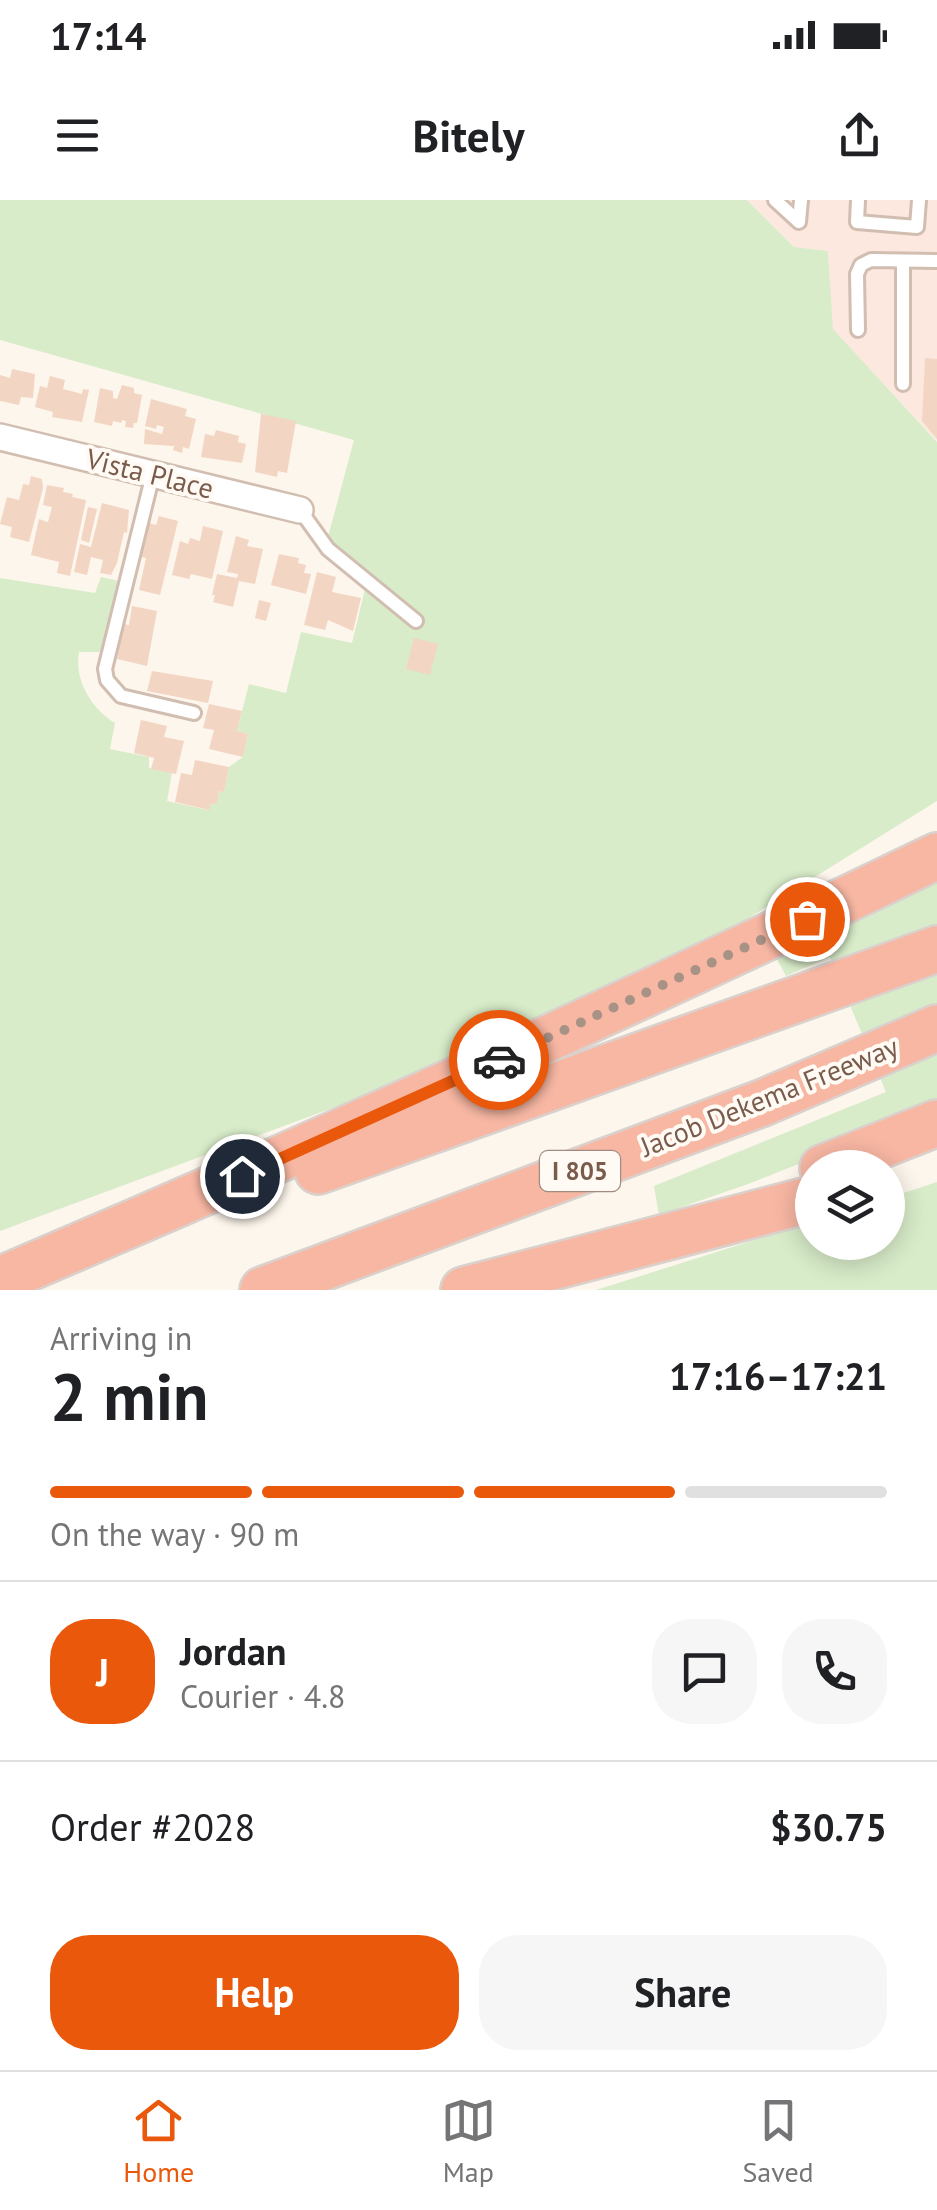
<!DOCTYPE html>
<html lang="en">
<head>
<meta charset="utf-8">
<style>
	body { margin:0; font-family:"PT Sans",sans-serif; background:#f6f6f6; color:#202124; height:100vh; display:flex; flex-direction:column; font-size:38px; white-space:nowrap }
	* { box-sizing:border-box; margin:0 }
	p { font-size:32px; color:#757577 }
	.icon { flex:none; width:55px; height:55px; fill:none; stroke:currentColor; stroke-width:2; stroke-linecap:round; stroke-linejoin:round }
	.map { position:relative; height:1090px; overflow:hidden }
	.sheet { display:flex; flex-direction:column; background:#fff; flex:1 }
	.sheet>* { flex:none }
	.fabs { position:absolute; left:795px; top:950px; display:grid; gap:20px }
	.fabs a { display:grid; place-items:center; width:110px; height:110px; border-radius:50%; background:#fff; box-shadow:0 5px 25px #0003; font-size:50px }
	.pin { position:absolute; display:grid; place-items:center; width:85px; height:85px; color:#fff; margin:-42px; border:5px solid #fff; border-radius:50%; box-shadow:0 2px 10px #0007 }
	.courier { position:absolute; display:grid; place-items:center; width:100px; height:100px; margin:-50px; border:8px solid #ea580c; border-radius:50%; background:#fff; color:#222; box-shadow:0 2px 12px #0007 }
	.summary em { font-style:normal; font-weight:600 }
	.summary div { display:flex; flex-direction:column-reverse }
	.summary { display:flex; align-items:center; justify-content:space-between; height:170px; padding:0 50px }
	h1 { font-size:65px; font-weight:600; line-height:75px }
	.bar { display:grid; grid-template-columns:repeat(4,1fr); gap:15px 10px; align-content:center; height:120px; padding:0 50px }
	.bar i { height:12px; border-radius:8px; background:#e0e0e0 }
	.bar .active { background:#ea580c }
	.bar p { grid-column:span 4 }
	.line { display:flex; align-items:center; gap:25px; padding:0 50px; border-top:2px solid #e0e0e0 }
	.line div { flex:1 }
	.round { display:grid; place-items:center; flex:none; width:105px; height:105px; border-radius:40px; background:#f6f6f6 }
	.action { display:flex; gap:20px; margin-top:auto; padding:20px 50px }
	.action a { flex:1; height:115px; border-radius:40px; background:#ea580c; color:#fff; font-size:40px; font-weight:600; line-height:115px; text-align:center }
	.action a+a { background:#f6f6f6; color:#202124 }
	.status { display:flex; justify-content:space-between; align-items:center; height:70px; padding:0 50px; background:#fff; direction:ltr }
	.status svg { height:28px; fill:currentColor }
	header { display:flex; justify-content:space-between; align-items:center; height:130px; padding:0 50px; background:#fff; font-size:45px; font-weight:600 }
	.tab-bar { display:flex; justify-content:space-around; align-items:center; height:140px; border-top:2px solid #e0e0e0; background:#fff; font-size:28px; color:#757577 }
	.tab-bar a { display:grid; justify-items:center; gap:5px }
	.tab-bar .active { color:#ea580c }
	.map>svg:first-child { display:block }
	.commercial { fill:#fde8e0 }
	.green { fill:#d8ecc9 }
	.building { fill:#f3d5c3 }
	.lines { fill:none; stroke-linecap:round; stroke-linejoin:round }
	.service-casing { stroke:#d1beb0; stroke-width:18 }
	.minor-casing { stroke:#d1beb0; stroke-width:30 }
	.motorway-casing { stroke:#dad1cd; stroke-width:50 }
	.service { stroke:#fff; stroke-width:12 }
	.minor { stroke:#fff; stroke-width:25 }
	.motorway { stroke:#f7b7a3; stroke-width:45 }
	.done { stroke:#a89285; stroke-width:10; stroke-dasharray:0 18 }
	.route { stroke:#ea580c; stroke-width:12 }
	.labels { text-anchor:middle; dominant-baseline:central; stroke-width:8; stroke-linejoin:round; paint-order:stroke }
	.shield { fill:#fffaf3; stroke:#a28b7f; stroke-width:2.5 }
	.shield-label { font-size:25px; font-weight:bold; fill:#7a5c4d }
	.street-label { font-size:28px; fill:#7a5c4d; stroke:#fffaf3 }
</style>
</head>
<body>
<div class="status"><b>17:14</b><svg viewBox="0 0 49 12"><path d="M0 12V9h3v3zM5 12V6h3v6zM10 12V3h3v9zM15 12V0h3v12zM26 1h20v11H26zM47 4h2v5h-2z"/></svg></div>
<header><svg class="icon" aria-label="menu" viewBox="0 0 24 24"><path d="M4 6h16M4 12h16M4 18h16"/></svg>Bitely<svg class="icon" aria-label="share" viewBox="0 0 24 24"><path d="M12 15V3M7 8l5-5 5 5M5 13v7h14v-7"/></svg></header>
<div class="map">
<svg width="937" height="1090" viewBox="0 0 937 1090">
	<rect width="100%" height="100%" fill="#fdf6ec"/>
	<polygon class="commercial" points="747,0 937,0 937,241 832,129 828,51 794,47"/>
	<g class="green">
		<path d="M0,0H747L794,47L828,51L833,129L937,242V601L697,750L449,865L0,1031V378L95,393L101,377L119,381L104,446L99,452H79C74,480 91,508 115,523L110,549L149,557V568L172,573L167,601L208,610L211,603H217L219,591L224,592L229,567L243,557L248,534L237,531L249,484L286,493L301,432L352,443L368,377L328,337L354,240L0,140Z"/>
		<polygon points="937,670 937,909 748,984 659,1015 654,986 886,892 830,757 786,776 774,754"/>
		<polygon points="937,982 937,1090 596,1090 812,1022 812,1042 888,1042 888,998"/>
	</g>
	<g class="building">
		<polygon points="925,158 937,159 937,239 922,221"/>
		<polygon points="12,169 35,174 33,198 21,197 19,205 0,201 0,175 10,178"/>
		<polygon points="50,176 65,180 63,189 82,194 83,189 89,190 82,222 52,217 53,212 35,207 40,186 47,188"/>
		<polygon points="122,185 134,188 134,193 142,195 137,223 134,223 133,228 125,227 126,221 122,220 121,223 113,221 112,226 94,222 100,188 113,191 113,198 117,199"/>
		<polygon points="151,199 187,209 185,216 196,219 189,249 183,247 182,253 173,250 174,246 144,244 145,229 162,234 164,227 157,225 156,229 145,226"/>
		<polygon points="261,214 296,221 287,273 278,271 277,277 255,272"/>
		<polygon points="216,230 239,236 238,242 246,244 242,263 201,257 205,234 214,236"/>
		<polygon points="31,276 42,279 43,288 29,342 10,337 12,327 0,324 7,297 19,300 23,284 29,285"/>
		<polygon points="47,285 64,288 63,292 73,294 72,297 86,300 70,376 57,373 59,362 31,355 39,319 48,322 52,307 43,305"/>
		<polygon points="102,303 129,310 127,333 124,332 117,363 111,375 100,373 103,360 91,357 87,375 74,372 80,344 91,347"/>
		<polygon points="88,307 97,309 89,343 81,340"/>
		<polygon points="159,316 178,321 160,395 139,390 146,358 141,357 149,323 156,325"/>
		<polygon points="203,326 223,331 212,379 191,374 189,379 172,375 180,341 188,344 190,338 200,341"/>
		<polygon points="236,336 249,340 247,346 263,349 255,384 239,381 233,407 213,402 215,395 212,395 217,374 237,378 238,374 227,372"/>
		<polygon points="279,354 299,358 298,363 306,365 304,373 311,374 306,394 271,385"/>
		<polygon points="317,372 336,377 332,392 361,398 353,431 328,420 325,430 304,425"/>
		<polygon points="259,400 271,403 266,421 255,418"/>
		<polygon points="132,406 157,411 147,466 117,459 123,424 129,425"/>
		<polygon points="414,438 438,444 430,475 406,469"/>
		<polygon points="152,471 213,481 208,503 147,491"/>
		<polygon points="209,504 242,511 237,531 248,534 243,557 209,549 214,530 203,528"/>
		<polygon points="141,520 167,526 164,537 184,541 176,574 151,569 154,558 134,553"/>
		<polygon points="195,560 229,567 224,592 219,591 217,604 211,603 209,610 175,602 181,573 192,575"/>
	</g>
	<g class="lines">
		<defs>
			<g id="service">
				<polyline points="775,0 799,22 801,0"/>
				<polyline points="858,0 857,22 917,27 919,0"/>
				<polyline points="858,130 857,74 861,65 871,60 937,61"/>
				<polyline points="903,184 903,61"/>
				<polyline points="153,274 105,469 107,480 121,496 194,513"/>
				<polyline points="300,310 328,349 416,421"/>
			</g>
			<polyline id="minor" points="0,237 300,310"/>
			<g id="motorway">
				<polyline points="823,968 937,923"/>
				<polyline points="318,971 937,749"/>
				<path d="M0,1080C315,946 628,805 937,656"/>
				<polyline points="263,1090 762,903 937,828"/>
				<polyline points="464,1090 812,999"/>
			</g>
		</defs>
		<use href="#service" class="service-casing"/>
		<use href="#minor" class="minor-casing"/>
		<use href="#motorway" class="motorway-casing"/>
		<use href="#service" class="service"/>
		<use href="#minor" class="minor"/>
		<use href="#motorway" class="motorway"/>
	</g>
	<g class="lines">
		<polyline class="done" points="499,860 807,719"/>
		<polyline class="route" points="242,976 499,860"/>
	</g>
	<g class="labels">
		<rect class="shield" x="540" y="951" width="80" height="40" rx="8"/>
		<g class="shield-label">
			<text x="580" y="971">I 805</text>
		</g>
		<g class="street-label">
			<text transform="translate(150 273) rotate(14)">Vista Place</text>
			<text transform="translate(769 896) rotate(-22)">Jacob Dekema Freeway</text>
		</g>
	</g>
</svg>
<div class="fabs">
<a><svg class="icon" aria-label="layers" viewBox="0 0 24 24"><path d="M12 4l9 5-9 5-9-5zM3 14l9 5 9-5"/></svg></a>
</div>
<div class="pin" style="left:807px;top:719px;background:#ea580c"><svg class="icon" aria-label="bag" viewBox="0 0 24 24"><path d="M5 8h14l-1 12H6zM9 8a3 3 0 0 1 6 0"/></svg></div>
<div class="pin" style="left:242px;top:976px;background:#1f2937"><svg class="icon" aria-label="home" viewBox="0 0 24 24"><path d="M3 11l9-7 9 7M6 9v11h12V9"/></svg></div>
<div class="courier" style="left:499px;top:860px"><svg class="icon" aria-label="car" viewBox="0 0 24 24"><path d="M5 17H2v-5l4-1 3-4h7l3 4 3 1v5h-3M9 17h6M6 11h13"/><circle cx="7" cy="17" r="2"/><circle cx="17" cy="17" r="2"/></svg></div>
</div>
<section class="sheet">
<div class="summary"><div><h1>2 min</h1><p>Arriving in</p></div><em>17:16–17:21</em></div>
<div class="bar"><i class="active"></i><i class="active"></i><i class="active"></i><i></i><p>On the way · 90 m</p></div>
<div class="line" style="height:180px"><b class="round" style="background:#ea580c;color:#fff">J</b><div><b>Jordan</b><p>Courier · 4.8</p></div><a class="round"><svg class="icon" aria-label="chat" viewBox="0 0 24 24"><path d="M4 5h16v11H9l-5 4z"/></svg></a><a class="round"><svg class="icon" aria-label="phone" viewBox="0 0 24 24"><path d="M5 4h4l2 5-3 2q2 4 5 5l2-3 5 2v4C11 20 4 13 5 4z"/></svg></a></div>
<div class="line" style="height:130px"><div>Order #2028</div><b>$30.75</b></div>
<div class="action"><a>Help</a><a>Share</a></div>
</section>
<nav class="tab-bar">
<a class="active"><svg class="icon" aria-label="home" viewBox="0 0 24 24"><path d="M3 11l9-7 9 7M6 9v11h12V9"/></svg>Home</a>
<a><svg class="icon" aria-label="map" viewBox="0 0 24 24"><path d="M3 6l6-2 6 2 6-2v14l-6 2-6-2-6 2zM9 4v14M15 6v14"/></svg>Map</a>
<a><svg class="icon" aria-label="saved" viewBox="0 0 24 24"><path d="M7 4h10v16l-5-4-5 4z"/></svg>Saved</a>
</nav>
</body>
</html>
